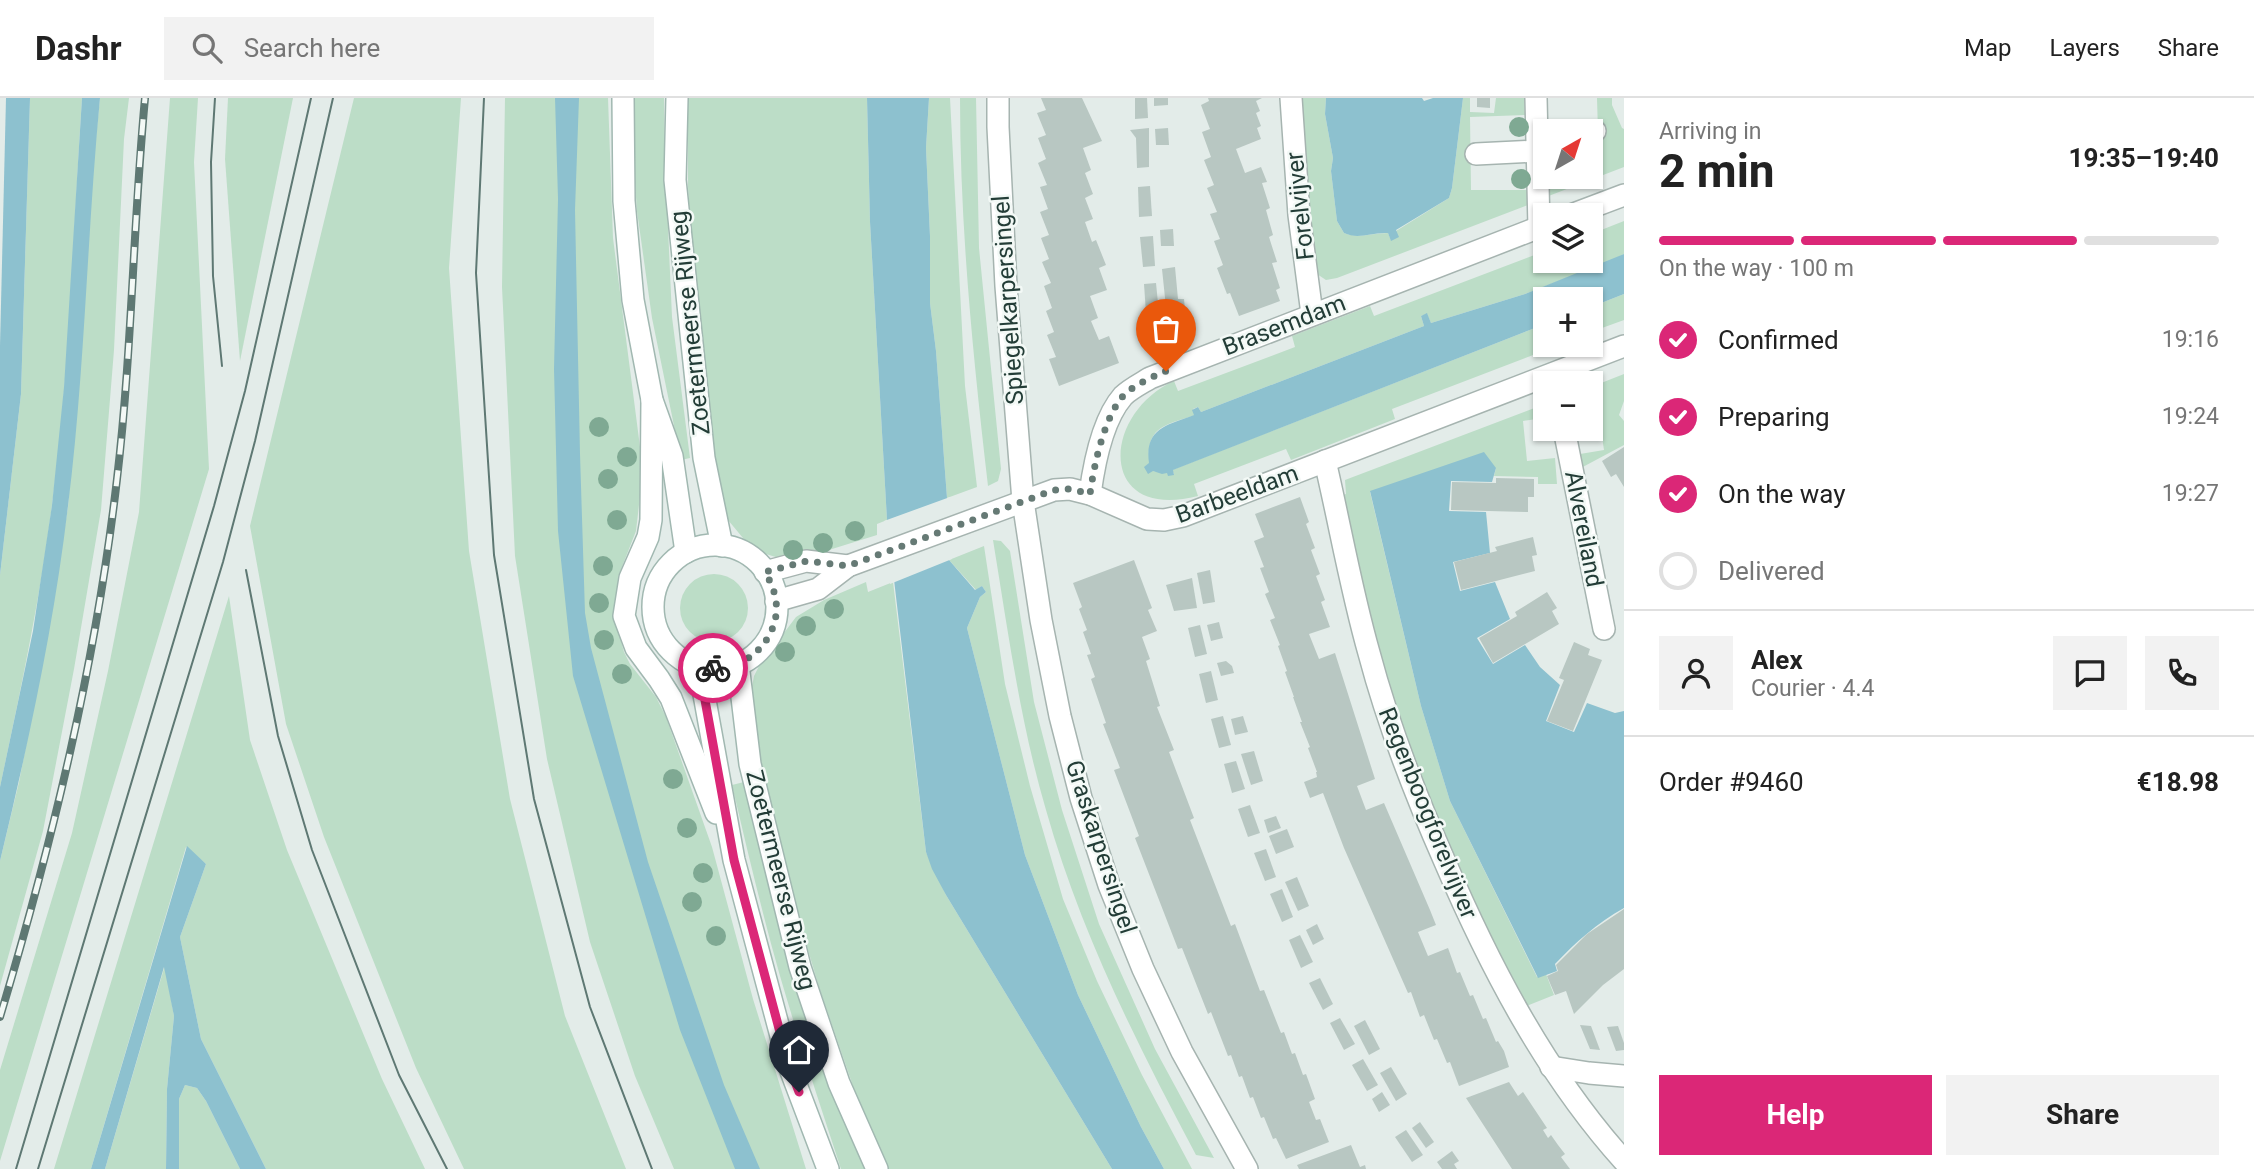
<!DOCTYPE html>
<html lang="en">
<head>
<meta charset="utf-8">
<style>
	body { margin:0; font-family:Roboto,sans-serif; background:#f2f2f2; color:#222; height:100vh; display:flex; flex-direction:column; font-size:26px; white-space:nowrap }
	* { box-sizing:border-box; margin:0 }
	p { font-size:23px; color:#767676 }
	.icon { flex:none; width:38px; height:38px; fill:none; stroke:currentColor; stroke-width:2; stroke-linecap:round; stroke-linejoin:round }
	.map { position:relative; flex:1; overflow:hidden }
	.drawer { display:flex; flex-direction:column; background:#fff; width:630px }
	.drawer>* { flex:none }
	.needle { width:46px; rotate:39deg }
	.buttons { position:absolute; left:1533px; top:21px; display:grid; gap:14px }
	.buttons a { display:grid; place-items:center; width:70px; height:70px; border-radius:0px; background:#fff; box-shadow:0 2px 5px #0004; font-size:35px }
	.pin { position:absolute; display:grid; place-items:center; width:60px; height:60px; color:#fff; margin:-72px -30px; border-radius:50% 50% 50% 0; rotate:-45deg; box-shadow:0 0 7px #0007 }
	.pin .icon { rotate:45deg }
	.courier { position:absolute; display:grid; place-items:center; width:70px; height:70px; margin:-35px; border:5px solid #db2777; border-radius:50%; background:#fff; color:#222; box-shadow:0 2px 9px #0007 }
	.overview em { font-style:normal; font-weight:700 }
	.overview div { display:flex; flex-direction:column-reverse }
	.overview { display:flex; align-items:center; justify-content:space-between; height:119px; padding:0 35px }
	h1 { font-size:46px; font-weight:700; line-height:52px }
	.bar { display:grid; grid-template-columns:repeat(4,1fr); gap:10px 7px; align-content:center; height:84px; padding:0 35px }
	.bar i { height:9px; border-radius:5px; background:#e0e0e0 }
	.bar .current { background:#db2777 }
	.bar p { grid-column:span 4 }
	.line { display:flex; align-items:center; gap:18px; padding:0 35px; border-top:2px solid #e0e0e0 }
	.line div { flex:1 }
	.round { display:grid; place-items:center; flex:none; width:74px; height:74px; border-radius:0px; background:#f2f2f2 }
	ol { padding:0 35px; list-style:none }
	li { display:flex; align-items:center; gap:21px; height:77px }
	li p { margin-inline-start:auto }
	li .icon { padding:7px; border-radius:50%; background:#db2777; color:#fff; stroke-width:4 }
	li:last-child { color:#767676 }
	li i { width:38px; height:38px; border:4px solid #e0e0e0; border-radius:50% }
	.button { display:flex; gap:14px; margin-top:auto; padding:14px 35px }
	.button a { flex:1; height:80px; border-radius:0px; background:#db2777; color:#fff; font-size:28px; font-weight:700; line-height:80px; text-align:center }
	.button a+a { background:#f2f2f2; color:#222 }
	header { display:flex; align-items:center; gap:42px; box-sizing:border-box; height:98px; padding:0 35px; background:#fff; border-bottom:2px solid #e0e0e0 }
	header strong { font-size:33px }
	nav { display:flex; gap:38px; margin-inline-start:auto; font-size:24px }
	.search { width:490px; height:63px; background:#f2f2f2; display:flex; align-items:center; gap:18px; box-sizing:border-box; padding:0 24px; border-radius:0px; color:#767676; font-size:26px }
	main { display:flex; flex:1; min-height:0 }
	.map>svg:first-child { display:block }
	.green { fill:#bcddc7 }
	.water { fill:#8dc1cf }
	.pier { fill:#e3ece9 }
	.building { fill:#b8c7c2 }
	.lines { fill:none; stroke-linecap:round; stroke-linejoin:round }
	.street-casing { stroke:#a6b4b0; stroke-width:24 }
	.secondary-casing { stroke:#a1b8b1; stroke-width:24 }
	.street { stroke:#fff; stroke-width:21 }
	.secondary { stroke:#fff; stroke-width:21 }
	.tram { stroke:#5e7873; stroke-width:2 }
	.rail-casing { stroke:#5e7873; stroke-width:8 }
	.rail { stroke:#f3f9f6; stroke-width:5; stroke-dasharray:16; stroke-linecap:butt }
	.tree { fill:#7fa993 }
	.done { stroke:#667a75; stroke-width:7; stroke-dasharray:0 12.6 }
	.route { stroke:#db2777; stroke-width:9 }
	.labels { text-anchor:middle; dominant-baseline:central; stroke-width:5; stroke-linejoin:round; paint-order:stroke }
	.street-label { font-size:24px; fill:#233d37; stroke:#f3f9f6 }
</style>
</head>
<body>
<header>
<strong>Dashr</strong>
<div class="search"><svg class="icon" aria-label="search" viewBox="0 0 24 24"><circle cx="10" cy="10" r="6"/><path d="M15 15l6 6"/></svg>Search here</div>
<nav><a>Map</a><a>Layers</a><a>Share</a></nav>
</header>
<main>
<div class="map">
<svg width="1624" height="1071" viewBox="0 0 1624 1071">
	<rect width="100%" height="100%" fill="#e3ece9"/>
	<g class="green">
		<path d="M30,0H82C73,135 70,272 52,407C40,502 20,595 0,689V477L21,296Z"/>
		<polygon points="100,0 129,0 124,41 114,252 101,412 74,571 43,733 0,888 0,763 19,684 47,539 68,409 92,78"/>
		<polygon points="170,0 198,0 194,64 209,371 0,1063 0,972 72,735 108,573 139,414"/>
		<polygon points="228,0 293,0 240,263 225,61"/>
		<polygon points="354,0 461,0 449,170 469,453 510,701 565,918 626,1071 464,1071 416,970 324,739 286,626 250,428"/>
		<polygon points="505,0 608,0 613,140 643,372 636,433 618,479 616,525 624,554 630,566 656,599 666,619 712,749 753,901 806,1071 674,1071 635,978 590,844 547,661 515,458 502,189"/>
		<polygon points="629,0 664,0 665,62 672,219 690,360 681,362 652,220 637,113"/>
		<polygon points="688,0 867,0 870,124 887,422 877,426 877,437 816,456 782,461 760,454 748,446 728,422 711,369 695,200 688,89"/>
		<polygon points="929,0 950,0 965,288 977,389 947,400 936,253 930,205 930,138 926,50"/>
		<path d="M960,0H976L979,150L1001,371L998,383L988,388C973,259 960,130 960,0Z"/>
		<path d="M1297,0H1326L1325,16L1333,60L1331,73L1337,123L1344,135C1359,141 1372,135 1388,135L1391,142L1396,133L1449,100L1452,90L1463,0H1470V14L1494,15L1496,0H1524L1525,17L1470,19L1471,92H1527L1528,107L1337,180L1326,182L1317,176L1309,137Z"/>
		<polygon points="1597,0 1612,0 1612,7 1622,30 1624,31 1624,69 1546,99 1545,79 1591,79 1591,69 1599,68"/>
		<path d="M1624,123V156L1613,162L1525,196L1431,225L1427,216L1421,218L1424,228L1201,314L1198,309L1193,311L1195,317C1184,321 1170,324 1161,330C1147,339 1146,359 1153,373L1174,376L1172,372L1545,226V247H1559L1392,311L1395,321L1291,362L1286,351L1194,386L1198,398C1097,424 1101,316 1174,283L1178,293L1295,249L1292,238L1370,208L1374,218L1545,153V163H1591V136Z"/>
		<polygon points="1624,196 1624,222 1591,234 1591,209"/>
		<polygon points="1624,276 1624,303 1619,317 1624,323 1624,347 1579,371 1574,357 1604,352 1598,313 1591,314 1591,289"/>
		<polygon points="1545,306 1545,320 1523,323 1527,363 1555,360 1557,386 1538,386 1538,379 1494,378 1496,370 1370,394 1421,608 1450,703 1537,879 1546,876 1554,897 1524,909 1488,844 1414,671 1369,525 1341,398 1346,396 1345,382"/>
		<path d="M993,442L1001,443L1010,453L1034,604L1062,712L1099,826L1155,951L1214,1060L1196,1057C1137,946 1080,833 1046,712C1020,624 1008,533 993,442Z"/>
		<polygon points="984,448 1005,586 1030,688 1063,801 1097,883 1142,977 1192,1071 1164,1071 1141,1029 1078,897 1025,757 967,530 980,499 986,494 982,488 976,492 949,462"/>
		<circle cx="714" cy="510" r="34"/>
		<polygon points="866,484 868,494 893,484 926,754 946,797 1112,1071 889,1071 854,991 819,889 794,805 767,694 757,641 751,594 754,578 759,568 796,519 824,502"/>
		<polygon points="229,498 250,642 287,752 382,981 425,1071 266,1071 201,941 180,839 206,766 186,749 91,1071 54,1071"/>
		<path d="M744,684C775,816 807,947 865,1071H841C820,1007 799,943 780,878C762,815 747,751 732,687Z"/>
		<polygon points="165,867 174,918 167,991 166,1071 105,1071"/>
		<polygon points="185,987 197,990 206,1003 240,1071 179,1071 179,1001"/>
	</g>
	<g class="water">
		<polygon points="6,0 30,0 21,296 0,477 0,248"/>
		<path d="M82,0H100C87,136 85,273 68,408C54,528 28,647 0,763V689L33,533L52,407L64,289Z"/>
		<polygon points="555,0 579,0 575,112 580,356 585,515 591,550 648,764 724,987 760,1071 735,1071 680,932 573,578 558,433 554,271 558,101"/>
		<polygon points="867,0 929,0 926,50 930,138 930,205 936,253 947,400 949,462 975,492 982,488 986,494 980,499 967,530 1025,757 1078,897 1141,1029 1164,1071 1112,1071 946,797 932,771 926,754 887,422 870,124"/>
		<path d="M1326,0H1422L1424,3L1433,0H1463L1452,90L1449,100L1396,132L1399,139L1391,143L1388,135C1371,134 1359,142 1344,135L1337,123L1331,73L1333,60L1325,16Z"/>
		<path d="M1624,156V196L1591,209V201H1545V226L1173,372L1174,377L1168,378L1167,375L1162,376L1153,373L1148,376L1144,369L1149,365C1144,330 1168,327 1194,317L1192,312L1198,309L1201,314L1424,228L1421,218L1427,215L1431,225L1525,196Z"/>
		<path d="M1484,354L1496,370L1492,384L1451,383L1449,413L1486,414L1490,455L1453,464L1460,493L1495,484L1510,521L1477,540L1493,566L1525,547L1540,569L1560,587L1546,623L1574,634L1587,605L1615,615L1624,613V810C1597,825 1576,844 1555,866L1557,873L1538,880L1450,703L1421,608L1370,393Z"/>
		<polygon points="187,748 206,766 180,839 201,941 266,1071 240,1071 206,1003 197,990 185,987 179,1001 179,1071 166,1071 167,991 174,918 164,869 105,1071 91,1071"/>
	</g>
	<polygon class="pier" points="950,399 952,461 890,486 884,423"/>
	<g class="building">
		<polygon points="1041,0 1082,0 1102,43 1083,50 1091,72 1085,75 1093,96 1085,100 1093,121 1085,124 1092,144 1096,142 1106,167 1099,170 1107,192 1090,198 1098,220 1091,223 1099,242 1109,238 1119,265 1059,288 1049,261 1056,259 1047,237 1054,234 1046,213 1052,210 1044,188 1051,185 1042,164 1049,161 1041,140 1049,137 1040,114 1048,111 1040,89 1047,87 1038,65 1046,61 1038,40 1046,37 1037,15 1046,12"/>
		<polygon points="1135,0 1147,0 1148,20 1135,21"/>
		<polygon points="1154,0 1168,0 1168,7 1154,8"/>
		<polygon points="1208,0 1262,0 1256,3 1260,13 1256,15 1261,28 1257,30 1261,41 1236,51 1245,75 1261,69 1267,84 1262,85 1270,110 1266,112 1273,137 1269,139 1277,164 1272,165 1280,190 1276,192 1280,203 1239,218 1230,195 1227,196 1217,170 1223,167 1214,143 1220,141 1210,116 1217,114 1207,90 1214,87 1204,62 1211,59 1202,34 1210,31 1201,7 1209,3"/>
		<polygon points="1477,0 1490,0 1490,10 1477,9"/>
		<polygon points="1149,30 1149,69 1137,70 1136,40 1130,32"/>
		<polygon points="1168,30 1169,47 1156,47 1155,31"/>
		<polygon points="1150,88 1152,118 1139,119 1138,89"/>
		<polygon points="1173,131 1174,148 1161,148 1160,132"/>
		<polygon points="1153,138 1155,168 1143,169 1140,139"/>
		<polygon points="1175,169 1178,201 1184,201 1185,212 1167,219 1162,171"/>
		<polygon points="1156,185 1159,215 1146,215 1144,186"/>
		<polygon points="1624,349 1624,389 1616,376 1611,379 1602,363"/>
		<polygon points="1496,380 1534,381 1534,399 1528,399 1528,414 1451,412 1452,384 1496,385"/>
		<polygon points="1300,399 1309,424 1306,426 1315,450 1311,452 1320,476 1316,478 1325,502 1321,504 1330,529 1309,536 1319,561 1335,555 1375,681 1357,688 1366,712 1384,705 1430,812 1436,827 1418,834 1428,858 1448,850 1457,875 1460,874 1470,898 1473,897 1483,921 1486,920 1496,944 1498,943 1504,953 1509,969 1459,988 1450,964 1447,965 1437,941 1434,942 1424,917 1420,919 1411,894 1408,895 1344,750 1323,695 1310,700 1304,684 1317,679 1316,674 1317,674 1308,650 1310,649 1300,624 1302,624 1293,599 1294,599 1285,574 1287,573 1278,548 1280,547 1270,522 1275,520 1265,496 1269,494 1260,470 1264,469 1254,443 1264,439 1255,416"/>
		<polygon points="1533,439 1537,457 1532,458 1535,473 1461,492 1454,464 1497,453 1495,449"/>
		<polygon points="1134,462 1152,510 1148,512 1157,533 1142,539 1150,561 1146,563 1160,608 1157,609 1174,652 1169,654 1194,720 1190,722 1231,828 1235,826 1260,893 1264,892 1281,935 1284,934 1292,956 1295,955 1303,977 1306,976 1315,1001 1309,1004 1316,1022 1320,1021 1329,1044 1286,1061 1276,1040 1273,1041 1264,1019 1261,1020 1253,999 1250,1000 1242,978 1239,979 1231,957 1228,958 1211,914 1208,916 1182,850 1178,851 1135,740 1139,738 1114,672 1120,670 1103,626 1106,625 1091,581 1095,579 1087,557 1091,556 1083,534 1087,532 1079,511 1082,509 1073,485"/>
		<polygon points="1210,472 1215,504 1203,506 1197,475"/>
		<polygon points="1192,480 1197,510 1174,513 1166,487"/>
		<polygon points="1547,494 1557,510 1552,513 1559,526 1493,565 1479,540 1517,518 1515,514"/>
		<polygon points="1219,524 1223,540 1211,543 1207,527"/>
		<polygon points="1200,527 1207,556 1195,559 1188,530"/>
		<polygon points="1574,544 1590,551 1588,557 1602,562 1573,633 1547,623 1564,582 1559,580"/>
		<polygon points="1226,563 1232,568 1234,575 1221,578 1217,565"/>
		<polygon points="1211,573 1218,602 1206,605 1199,576"/>
		<polygon points="1223,618 1231,647 1219,650 1211,621"/>
		<polygon points="1243,618 1248,634 1235,637 1231,621"/>
		<polygon points="1254,653 1263,683 1251,687 1241,656"/>
		<polygon points="1236,663 1245,691 1232,695 1224,666"/>
		<polygon points="1250,707 1260,735 1248,739 1238,711"/>
		<polygon points="1276,718 1281,730 1268,735 1264,722"/>
		<polygon points="1287,731 1294,749 1276,756 1269,738"/>
		<polygon points="1266,751 1276,779 1265,783 1254,755"/>
		<polygon points="1297,779 1309,808 1298,813 1285,784"/>
		<polygon points="1282,791 1293,819 1282,824 1270,796"/>
		<polygon points="1624,811 1624,871 1603,887 1574,916 1566,893 1555,897 1547,878 1558,873 1556,867 1587,836"/>
		<polygon points="1317,826 1324,841 1313,847 1306,832"/>
		<polygon points="1300,837 1313,864 1301,870 1289,842"/>
		<polygon points="1320,880 1333,906 1323,912 1309,885"/>
		<polygon points="1340,920 1355,946 1344,952 1330,925"/>
		<polygon points="1365,922 1380,951 1369,957 1354,928"/>
		<polygon points="1580,927 1591,928 1600,952 1590,951"/>
		<polygon points="1618,928 1624,945 1624,952 1616,953 1607,929"/>
		<polygon points="1363,961 1378,987 1367,993 1352,967"/>
		<polygon points="1391,969 1407,996 1396,1003 1380,975"/>
		<polygon points="1509,984 1518,998 1523,994 1547,1030 1543,1032 1548,1040 1551,1037 1558,1047 1565,1056 1561,1059 1570,1071 1512,1071 1466,1000"/>
		<polygon points="1382,994 1390,1007 1379,1014 1372,1001"/>
		<polygon points="1420,1024 1434,1044 1426,1050 1412,1030"/>
		<polygon points="1406,1032 1423,1057 1412,1064 1395,1039"/>
		<polygon points="1351,1047 1360,1069 1365,1067 1366,1071 1299,1071 1297,1067"/>
		<polygon points="1452,1053 1459,1063 1454,1066 1457,1071 1442,1071 1437,1064"/>
	</g>
	<g class="lines">
		<defs>
			<g id="street">
				<polyline points="998,0 998,29 1006,188 1023,403 1041,522 1060,618 1081,700 1109,787 1143,871 1182,954 1247,1071"/>
				<polyline points="1291,0 1299,117 1312,216"/>
				<polyline points="1536,0 1539,130"/>
				<polyline points="1586,33 1595,33"/>
				<polyline points="1476,56 1538,53"/>
				<polyline points="1571,117 1624,97"/>
				<polyline points="1564,331 1604,531"/>
				<path d="M1325,363C1340,427 1351,492 1369,555C1388,627 1415,696 1445,764C1491,871 1546,976 1624,1063"/>
				<path d="M1090,396C1094,366 1103,321 1123,298C1130,291 1142,285 1150,280L1545,127"/>
				<polyline points="765,474 806,463 848,468"/>
				<polyline points="776,503 818,491 848,468 1054,392 1070,391 1090,396 1147,421 1164,422 1183,418 1624,248"/>
				<polyline points="1551,969 1589,975 1624,978"/>
			</g>
			<g id="secondary">
				<polyline points="623,0 624,103 633,202 652,302 672,358 686,454"/>
				<polyline points="677,0 675,82 704,360 722,448"/>
				<polyline points="652,302 651,422 648,439 630,480 624,518 636,550 659,581 671,600 716,715"/>
				<circle cx="715" cy="509" r="62"/>
				<polyline points="738,566 750,666 800,869 839,985 877,1071"/>
				<polyline points="699,569 734,762 789,968 828,1071"/>
			</g>
		</defs>
		<use href="#street" class="street-casing"/>
		<use href="#secondary" class="secondary-casing"/>
		<use href="#street" class="street"/>
		<use href="#secondary" class="secondary"/>
		<g class="tram">
			<polyline points="215,0 211,64 213,178 222,268"/>
			<polyline points="484,0 476,175 494,457 534,701 590,909 652,1071"/>
			<polyline points="246,472 278,638 312,752 399,977 447,1071"/>
			<polyline points="16,1071 214,408 245,293 311,0"/>
			<polyline points="38,1071 223,464 255,343 333,0"/>
		</g>
		<defs>
			<path id="rail" d="M0,919C53,742 96,564 117,381C132,254 133,127 145,0"/>
		</defs>
		<use href="#rail" class="rail-casing"/>
		<use href="#rail" class="rail"/>
	</g>
	<g class="tree">
		<circle cx="1519" cy="29" r="10"/>
		<circle cx="1521" cy="81" r="10"/>
		<circle cx="599" cy="329" r="10"/>
		<circle cx="627" cy="359" r="10"/>
		<circle cx="608" cy="381" r="10"/>
		<circle cx="617" cy="422" r="10"/>
		<circle cx="855" cy="433" r="10"/>
		<circle cx="823" cy="445" r="10"/>
		<circle cx="793" cy="452" r="10"/>
		<circle cx="603" cy="468" r="10"/>
		<circle cx="599" cy="505" r="10"/>
		<circle cx="834" cy="511" r="10"/>
		<circle cx="806" cy="528" r="10"/>
		<circle cx="604" cy="542" r="10"/>
		<circle cx="785" cy="554" r="10"/>
		<circle cx="622" cy="576" r="10"/>
		<circle cx="673" cy="681" r="10"/>
		<circle cx="687" cy="730" r="10"/>
		<circle cx="703" cy="775" r="10"/>
		<circle cx="692" cy="804" r="10"/>
		<circle cx="716" cy="838" r="10"/>
	</g>
	<g class="lines">
		<path class="done" d="M713,570C743,572 772,547 776,517C778,501 773,488 765,474L807,463L848,468L1054,392L1070,391L1090,396C1094,367 1104,320 1123,298C1134,287 1152,279 1166,273"/>
		<polyline class="route" points="713,570 699,569 734,762 789,968 799,994"/>
	</g>
	<g class="labels">
		<g class="street-label">
			<text transform="translate(1300 108) rotate(-96)">Forelvijver</text>
			<text transform="translate(1008 202) rotate(-94)">Spiegelkarpersingel</text>
			<text transform="translate(690 225) rotate(-96)">Zoetermeerse Rijweg</text>
			<text transform="translate(1284 227) rotate(-21)">Brasemdam</text>
			<text transform="translate(1237 396) rotate(-20)">Barbeeldam</text>
			<text transform="translate(1584 431) rotate(79)">Alvereiland</text>
			<text transform="translate(1428 715) rotate(68)">Regenboogforelvijver</text>
			<text transform="translate(1101 749) rotate(72)">Graskarpersingel</text>
			<text transform="translate(781 782) rotate(76)">Zoetermeerse Rijweg</text>
		</g>
	</g>
</svg>
<div class="buttons">
<a><svg class="needle" viewBox="-14 -14 28 28"><path d="M0-13l5 13h-10z" fill="#e53935"/><path d="M0 13l5-13h-10z" fill="#767676"/></svg></a>
<a><svg class="icon" aria-label="layers" viewBox="0 0 24 24"><path d="M12 4l9 5-9 5-9-5zM3 14l9 5 9-5"/></svg></a>
<a>+</a>
<a>−</a>
</div>
<div class="pin" style="left:1166px;top:273px;background:#ea580c"><svg class="icon" aria-label="bag" viewBox="0 0 24 24"><path d="M5 8h14l-1 12H6zM9 8a3 3 0 0 1 6 0"/></svg></div>
<div class="pin" style="left:799px;top:994px;background:#1f2937"><svg class="icon" aria-label="home" viewBox="0 0 24 24"><path d="M3 11l9-7 9 7M6 9v11h12V9"/></svg></div>
<div class="courier" style="left:713px;top:570px"><svg class="icon" aria-label="bike" viewBox="0 0 24 24"><circle cx="6" cy="16" r="4"/><circle cx="18" cy="16" r="4"/><path d="M6 16l4-8h5l3 8M10 8l3 8H6M13 5h3"/></svg></div>
</div>
<section class="drawer">
<div class="overview"><div><h1>2 min</h1><p>Arriving in</p></div><em>19:35–19:40</em></div>
<div class="bar"><i class="current"></i><i class="current"></i><i class="current"></i><i></i><p>On the way · 100 m</p></div>
<ol>
<li><svg class="icon" aria-label="check" viewBox="0 0 24 24"><path d="M5 12l5 5 9-10"/></svg>Confirmed<p>19:16</p></li>
<li><svg class="icon" aria-label="check" viewBox="0 0 24 24"><path d="M5 12l5 5 9-10"/></svg>Preparing<p>19:24</p></li>
<li><svg class="icon" aria-label="check" viewBox="0 0 24 24"><path d="M5 12l5 5 9-10"/></svg>On the way<p>19:27</p></li>
<li><i></i>Delivered</li>
</ol>
<div class="line" style="height:126px"><a class="round"><svg class="icon" aria-label="person" viewBox="0 0 24 24"><circle cx="12" cy="8" r="4"/><path d="M4 21q1-7 8-7t8 7"/></svg></a><div><b>Alex</b><p>Courier · 4.4</p></div><a class="round"><svg class="icon" aria-label="chat" viewBox="0 0 24 24"><path d="M4 5h16v11H9l-5 4z"/></svg></a><a class="round"><svg class="icon" aria-label="phone" viewBox="0 0 24 24"><path d="M5 4h4l2 5-3 2q2 4 5 5l2-3 5 2v4C11 20 4 13 5 4z"/></svg></a></div>
<div class="line" style="height:91px"><div>Order #9460</div><b>€18.98</b></div>
<div class="button"><a>Help</a><a>Share</a></div>
</section>
</main>
</body>
</html>
